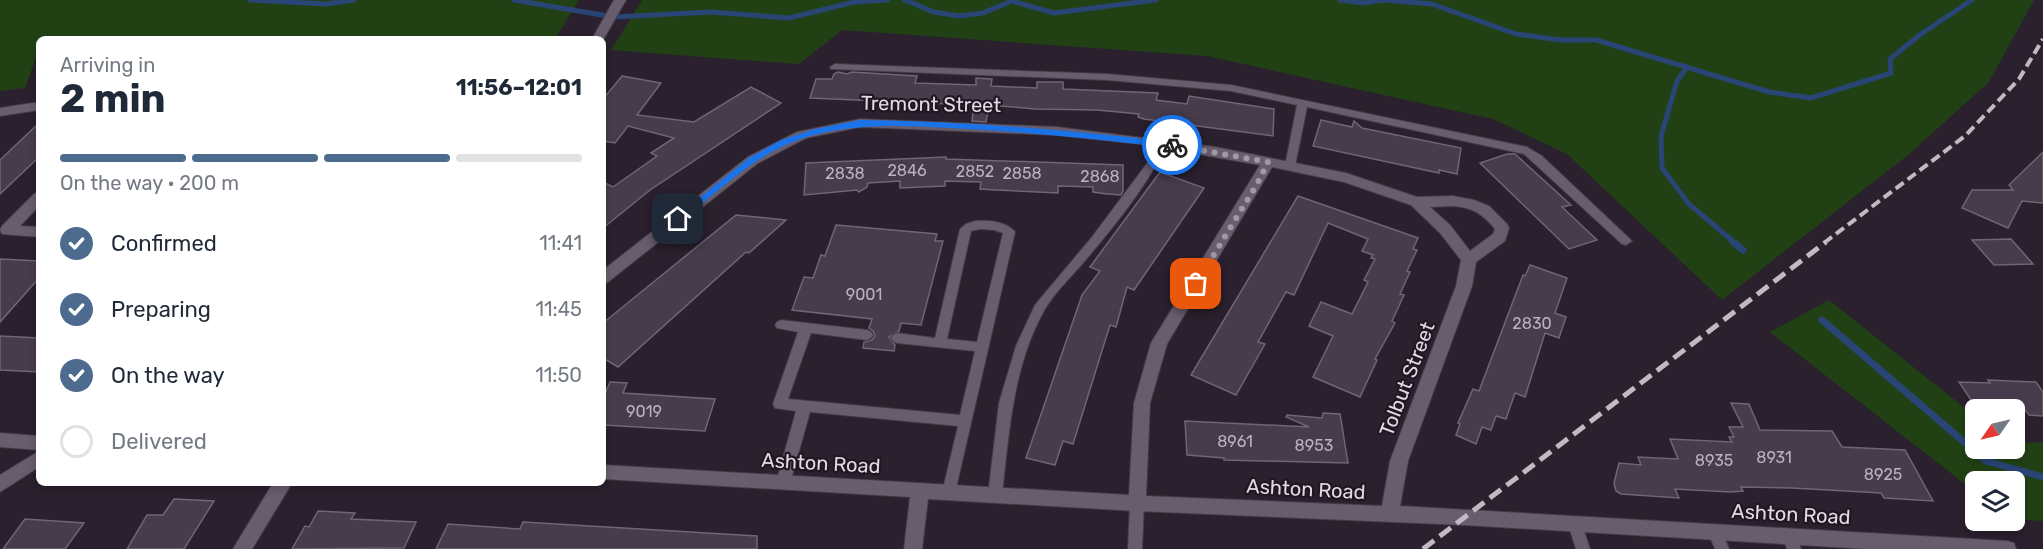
<!DOCTYPE html>
<html lang="en">
<head>
<meta charset="utf-8">
<style>
	body { margin:0; font-family:Rubik,sans-serif; background:#f6f6f7; color:#1f2937; height:100vh; display:flex; flex-direction:column; font-size:22px; white-space:nowrap }
	* { box-sizing:border-box; margin:0 }
	p { font-size:20px; color:#747a83 }
	.icon { flex:none; width:33px; height:33px; fill:none; stroke:currentColor; stroke-width:2; stroke-linecap:round; stroke-linejoin:round }
	.map { position:relative; flex:1; overflow:hidden }
	.sheet { position:absolute; left:36px; top:36px; width:570px; height:450px; display:flex; flex-direction:column; background:#fff; border-radius:9px; box-shadow:0 3px 9px #0003 }
	.sheet>* { flex:none }
	.needle { width:39px; rotate:236deg }
	.controls { position:absolute; left:1965px; top:399px; display:grid; gap:12px }
	.controls a { display:grid; place-items:center; width:60px; height:60px; border-radius:9px; background:#fff; box-shadow:0 3px 9px #0003; font-size:30px }
	.pin { position:absolute; display:grid; place-items:center; width:51px; height:51px; color:#fff; margin:-26px; border-radius:12px; box-shadow:0 3px 9px #0006 }
	.courier { position:absolute; display:grid; place-items:center; width:60px; height:60px; margin:-30px; border:4px solid #1a73e8; border-radius:50%; background:#fff; color:#222; box-shadow:0 2px 8px #0007 }
	.headline em { font-style:normal; font-weight:700 }
	.headline div { display:flex; flex-direction:column-reverse }
	.headline { display:flex; align-items:center; justify-content:space-between; height:102px; padding:0 24px }
	h1 { font-size:39px; font-weight:700; line-height:45px }
	.bar { display:grid; grid-template-columns:repeat(4,1fr); gap:9px 6px; align-content:center; height:72px; padding:0 24px }
	.bar i { height:8px; border-radius:4px; background:#e0e1e3 }
	.bar .active { background:#4d6b8f }
	.bar p { grid-column:span 4 }
	ol { padding:0 24px; list-style:none }
	li { display:flex; align-items:center; gap:18px; height:66px }
	li p { margin-inline-start:auto }
	li .icon { padding:6px; border-radius:50%; background:#4d6b8f; color:#fff; stroke-width:4 }
	li:last-child { color:#747a83 }
	li i { width:33px; height:33px; border:3px solid #e0e1e3; border-radius:50% }
	.map>svg:first-child { display:block }
	.green { fill:#214114 }
	.lines { fill:none; stroke-linecap:round; stroke-linejoin:round }
	.stream-far1 { stroke:#284576; stroke-width:5 }
	.stream { stroke:#284576; stroke-width:7 }
	.building { fill:#463c4b; stroke:#706575; stroke-width:1.5 }
	.service-casing { stroke:#443b47; stroke-width:2 }
	.minor-casing { stroke:#443b47; stroke-width:2 }
	.tertiary-casing { stroke:#443b47; stroke-width:2 }
	.service { fill:#685d6d; fill-rule:evenodd }
	.minor { fill:#685d6d; fill-rule:evenodd }
	.tertiary { fill:#685d6d; fill-rule:evenodd }
	.rail-far1 { stroke:#c1b9c3; stroke-width:4; stroke-dasharray:10 5; stroke-linecap:butt }
	.rail { stroke:#c1b9c3; stroke-width:5; stroke-dasharray:14 7; stroke-linecap:butt }
	.route { fill:#1a73e8 }
	.done { stroke:#a199a4; stroke-width:6; stroke-dasharray:0 10.8 }
	.labels { text-anchor:middle; dominant-baseline:central; stroke-width:4.5; stroke-linejoin:round; paint-order:stroke }
	.number-label { font-size:16px; fill:#bab2bd }
	.street-label { font-size:20px; fill:#e1dae3; stroke:#201724 }
</style>
</head>
<body>
<div class="map">
<svg width="2043" height="549" viewBox="0 0 2043 549">
	<rect width="100%" height="100%" fill="#2a202e"/>
	<g class="green">
		<polygon points="0,0 579,0 555,39 39,39 39,54 37,55 25,88 0,91"/>
		<polygon points="642,0 2034,0 1989,82 1908,155 1722,300 1567,154 1493,119 1207,56 842,30 799,64 611,50"/>
		<polygon points="1829,300 1975,416 1976,448 2014,448 2015,443 2043,442 2043,521 2015,519 2014,482 1976,482 1975,492 1770,332"/>
	</g>
	<g class="lines">
		<g class="stream-far1">
			<polyline points="250,0 326,4 354,0"/>
			<polyline points="514,0 614,17 710,12 789,18 854,2 887,0"/>
			<polyline points="905,0 934,12 959,16 983,13 1012,1 1054,13 1156,0"/>
			<polyline points="1340,0 1363,3 1383,0"/>
			<polyline points="1384,0 1432,4 1516,34 1560,40 1596,40 1769,92 1811,98 1891,73 1890,59 1921,34 1972,0"/>
			<polyline points="1687,67 1677,81 1661,136 1662,168 1689,204 1735,243"/>
		</g>
		<g class="stream">
			<polyline points="1733,242 1743,250"/>
			<polyline points="1822,320 1986,461 2043,477"/>
		</g>
	</g>
	<g class="building">
		<polygon points="838,72 847,74 852,72 917,76 915,83 976,85 976,78 992,79 991,86 1037,88 1037,82 1063,82 1063,89 1158,93 1156,100 1187,104 1189,96 1215,100 1274,109 1273,136 1144,119 1138,117 1139,114 1097,110 1035,109 989,105 986,122 972,121 974,105 810,98 816,79 832,79 834,74"/>
		<polygon points="622,76 661,83 637,115 694,122 751,87 781,103 650,190 603,228 603,182 613,187 657,156 651,153 674,138 628,126 615,143 603,141 603,99"/>
		<polygon points="1321,120 1352,127 1354,121 1362,128 1461,148 1457,174 1439,170 1439,173 1313,146"/>
		<polygon points="39,123 39,157 0,194 0,160"/>
		<polygon points="2043,152 2043,203 2022,201 2008,228 1962,208 1972,190 2013,190 2009,185"/>
		<polygon points="1507,154 1515,154 1571,205 1562,207 1597,240 1569,249 1480,163"/>
		<polygon points="946,157 946,159 1123,165 1123,191 1121,195 1107,194 1093,192 1093,187 1058,186 1058,193 997,190 980,189 981,182 945,181 945,186 900,188 900,181 868,183 867,187 859,192 857,190 804,195 806,163"/>
		<polygon points="1160,172 1204,188 1134,290 1127,287 1116,327 1110,325 1073,444 1063,441 1055,465 1026,458 1082,295 1100,271 1090,267"/>
		<polygon points="1298,196 1418,238 1413,249 1417,250 1407,271 1410,272 1400,294 1404,295 1392,321 1395,323 1375,359 1377,360 1360,397 1313,377 1333,336 1309,326 1321,302 1352,314 1368,282 1364,280 1375,259 1371,258 1373,255 1362,251 1368,239 1328,223 1294,295 1286,292 1258,342 1265,344 1236,395 1191,375"/>
		<polygon points="736,215 786,220 749,253 746,252 618,367 603,358 603,323"/>
		<polygon points="836,225 937,234 935,241 943,241 921,325 901,323 899,331 889,337 895,345 894,351 863,348 864,342 872,340 875,336 873,331 869,328 872,319 792,310 804,277 813,278 821,255 825,256"/>
		<polygon points="2011,239 2033,264 1994,265 1972,240"/>
		<polygon points="0,259 39,261 39,278 0,322"/>
		<polygon points="1530,265 1567,278 1555,313 1566,317 1559,338 1545,333 1525,397 1515,393 1506,419 1496,416 1491,430 1482,427 1476,444 1456,435 1460,424 1458,423 1473,389 1479,391 1523,275 1525,276"/>
		<polygon points="0,336 39,338 39,372 0,370"/>
		<polygon points="1988,380 2036,382 2043,392 2043,416 2029,415 2023,407 1973,403 1959,382 1990,383"/>
		<polygon points="610,382 627,383 623,393 715,399 705,431 603,425 603,399"/>
		<polygon points="1731,403 1749,404 1760,430 1832,431 1842,447 1905,450 1933,501 1884,498 1881,493 1792,488 1741,487 1743,491 1731,492 1675,489 1679,498 1621,494 1616,491 1614,483 1619,463 1641,465 1638,457 1678,459 1670,439 1732,442 1729,437 1734,437 1729,427 1743,427"/>
		<polygon points="1323,413 1340,414 1348,463 1224,460 1224,458 1187,455 1185,421 1309,427 1286,417 1287,415 1322,418"/>
		<polygon points="174,499 214,501 184,549 127,549 147,515 163,515"/>
		<polygon points="318,511 355,513 351,519 416,522 404,548 292,549 305,526 309,527"/>
		<polygon points="25,519 84,523 65,549 3,549"/>
		<polygon points="523,522 757,536 757,549 436,549 448,524 520,529"/>
	</g>
	<g class="lines">
		<defs>
			<g id="service">
				<polygon points="835,64 1107,74 1231,85 1527,147 1542,156 1632,241 1626,245 1622,244 1524,154 1307,107 1295,166 1290,170 1285,166 1297,105 1231,91 1107,80 831,69 830,67"/>
				<path d="M1162,140L1167,143C1149,184 1113,228 1083,263C1071,277 1055,292 1045,309C1013,365 1009,432 1002,495L1000,499L995,501L990,499L988,495L999,403L1016,346L1035,305L1092,237L1148,162L1158,141Z"/>
				<path d="M975,221C988,220 1006,221 1015,232L954,497L949,499L944,497L942,493L958,426L810,412L790,483L788,487L783,489L778,487L776,483L796,411L775,408L773,404L798,332L777,328L775,325L777,322L781,320L867,330L871,332L873,335L871,338L867,340L811,333L788,399L960,415L975,351L897,343L893,341L891,338L893,335L897,333L935,338L960,229L966,224ZM981,229L994,230L1003,233L977,342L947,339L971,231Z"/>
				<polygon points="1137,497 1142,499 1144,503 1142,549 1128,549 1130,503 1132,499"/>
				<polygon points="1575,518 1580,519 1590,549 1576,549 1568,524 1570,519"/>
				<polygon points="1715,526 1720,527 1729,549 1715,549 1708,532 1710,527"/>
				<polygon points="1789,529 1794,531 1801,549 1787,549 1782,536 1784,531"/>
			</g>
			<g id="minor">
				<polygon points="39,102 39,110 0,116 0,108"/>
				<path d="M860,119L1057,127L1215,147L1346,173L1417,197L1453,196L1474,200L1489,206L1507,224L1509,228L1505,241L1476,262L1472,286L1408,461L1400,506L2007,541L2014,543L2016,549H1868L1464,525L1137,511L928,499L922,549H904L910,497L603,479V465L1129,495L1134,403L1151,343L1260,165L1141,144L1057,135L860,127L806,138L758,163L608,282L603,284V270L748,157L797,132ZM1272,167L1344,182L1411,205L1440,233L1461,260L1456,286L1390,461L1382,506L1146,496L1150,403L1167,344ZM1453,206C1472,207 1483,214 1495,229L1493,234L1470,251L1450,225L1430,207Z"/>
				<polygon points="39,192 39,206 20,226 39,227 39,237 2,234 0,230 2,226 34,194"/>
				<polygon points="0,433 39,436 39,450 0,447"/>
				<polygon points="273,483 292,483 252,549 233,549"/>
			</g>
			<g id="tertiary">
				<polygon points="614,0 626,0 603,40 592,39"/>
				<polygon points="39,451 39,467 0,492 0,475"/>
			</g>
		</defs>
		<use href="#service" class="service-casing"/>
		<use href="#minor" class="minor-casing"/>
		<use href="#tertiary" class="tertiary-casing"/>
		<use href="#service" class="service"/>
		<use href="#minor" class="minor"/>
		<use href="#tertiary" class="tertiary"/>
		<polyline class="rail-far1" points="1824,243 1965,136 2019,79 2043,39"/>
		<polyline class="rail" points="1423,549 1826,242"/>
	</g>
	<path class="route" d="M860,120C965,121 1068,130 1172,142L1177,145L1172,148C1104,140 1036,133 968,129C908,126 845,120 788,144C748,161 715,194 681,221L678,222L673,219L749,158L781,140L815,129Z"/>
	<g class="lines">
		<polyline class="done" points="1172,145 1268,162 1257,184 1196,284"/>
	</g>
	<g class="labels">
		<g class="number-label">
			<text x="907" y="170">2846</text>
			<text x="975" y="171">2852</text>
			<text x="845" y="173">2838</text>
			<text x="1022" y="173">2858</text>
			<text x="1100" y="176">2868</text>
			<text x="864" y="294">9001</text>
			<text x="1532" y="323">2830</text>
			<text x="644" y="411">9019</text>
			<text x="1235" y="441">8961</text>
			<text x="1314" y="445">8953</text>
			<text x="1774" y="457">8931</text>
			<text x="1714" y="460">8935</text>
			<text x="1883" y="474">8925</text>
		</g>
		<g class="street-label">
			<text transform="translate(931 104) rotate(1)">Tremont Street</text>
			<text transform="translate(1407 379) rotate(-69)">Tolbut Street</text>
			<text transform="translate(821 463) rotate(3)">Ashton Road</text>
			<text transform="translate(1306 489) rotate(3)">Ashton Road</text>
			<text transform="translate(1791 514) rotate(3)">Ashton Road</text>
		</g>
	</g>
</svg>
<div class="controls">
<a><svg class="needle" viewBox="-14 -14 28 28"><path d="M0-13l5 13h-10z" fill="#e53935"/><path d="M0 13l5-13h-10z" fill="#747a83"/></svg></a>
<a><svg class="icon" aria-label="layers" viewBox="0 0 24 24"><path d="M12 4l9 5-9 5-9-5zM3 14l9 5 9-5"/></svg></a>
</div>
<div class="pin" style="left:1196px;top:284px;background:#ea580c"><svg class="icon" aria-label="bag" viewBox="0 0 24 24"><path d="M5 8h14l-1 12H6zM9 8a3 3 0 0 1 6 0"/></svg></div>
<div class="pin" style="left:678px;top:219px;background:#1f2937"><svg class="icon" aria-label="home" viewBox="0 0 24 24"><path d="M3 11l9-7 9 7M6 9v11h12V9"/></svg></div>
<div class="courier" style="left:1172px;top:145px"><svg class="icon" aria-label="bike" viewBox="0 0 24 24"><circle cx="6" cy="16" r="4"/><circle cx="18" cy="16" r="4"/><path d="M6 16l4-8h5l3 8M10 8l3 8H6M13 5h3"/></svg></div>
<section class="sheet">
<div class="headline"><div><h1>2 min</h1><p>Arriving in</p></div><em>11:56–12:01</em></div>
<div class="bar"><i class="active"></i><i class="active"></i><i class="active"></i><i></i><p>On the way · 200 m</p></div>
<ol>
<li><svg class="icon" aria-label="check" viewBox="0 0 24 24"><path d="M5 12l5 5 9-10"/></svg>Confirmed<p>11:41</p></li>
<li><svg class="icon" aria-label="check" viewBox="0 0 24 24"><path d="M5 12l5 5 9-10"/></svg>Preparing<p>11:45</p></li>
<li><svg class="icon" aria-label="check" viewBox="0 0 24 24"><path d="M5 12l5 5 9-10"/></svg>On the way<p>11:50</p></li>
<li><i></i>Delivered</li>
</ol>
</section>
</div>
</body>
</html>
